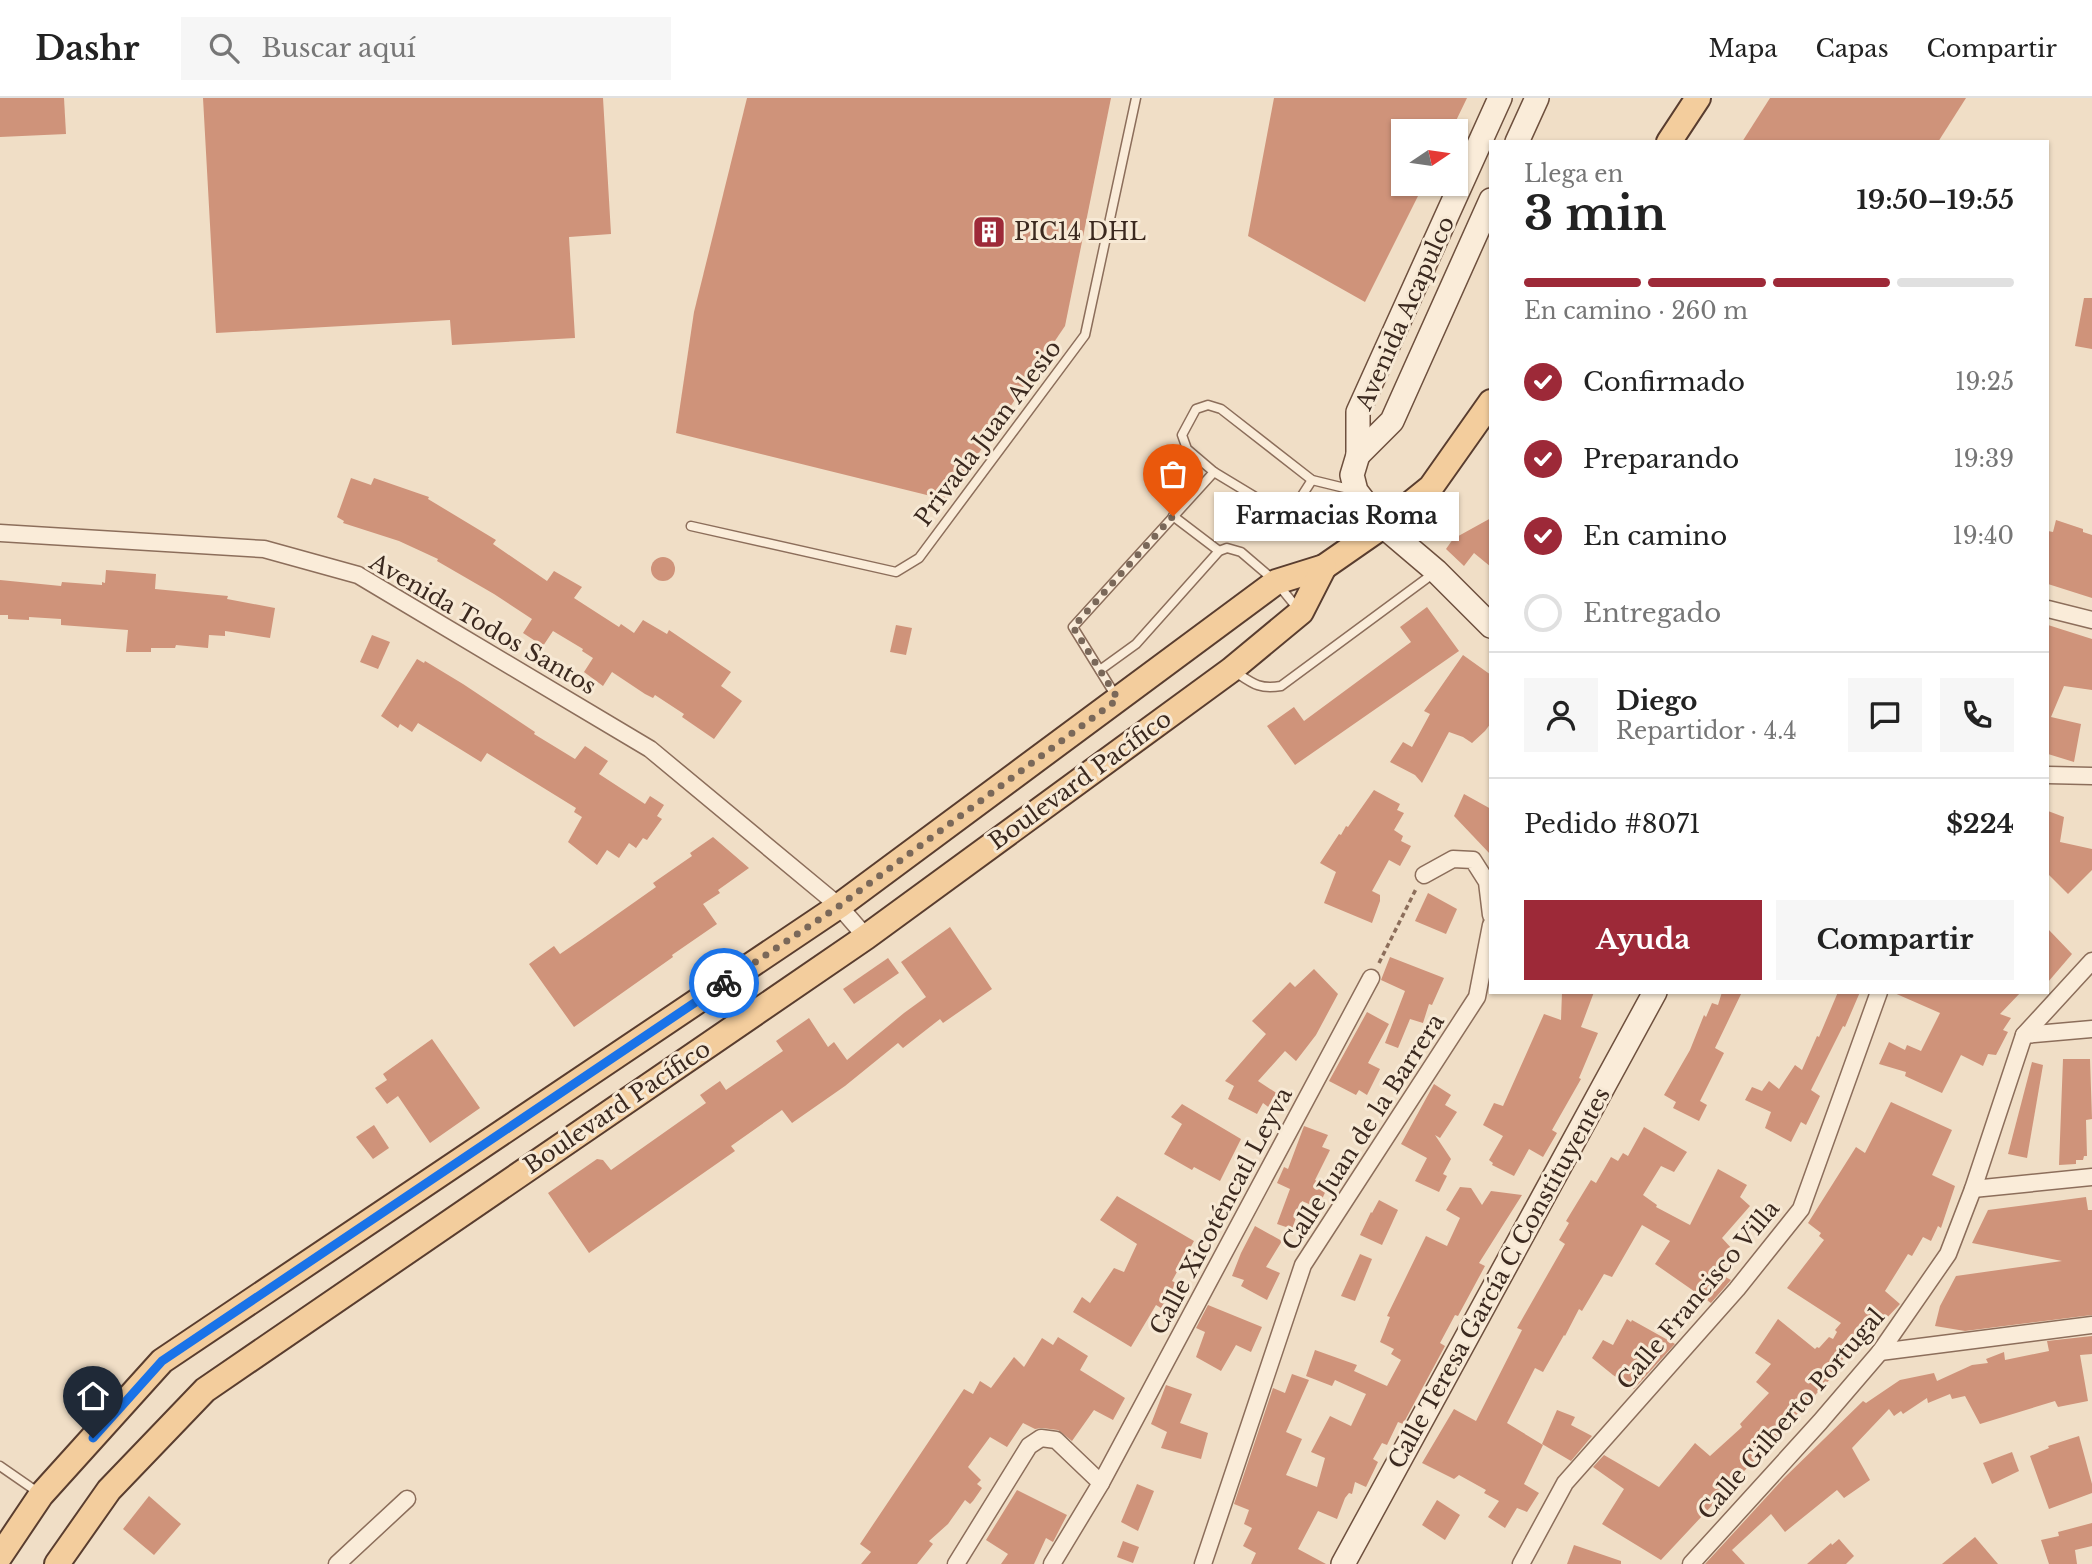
<!DOCTYPE html>
<html lang="es">
<head>
<meta charset="utf-8">
<style>
	body { margin:0; font-family:"Libre Baskerville",serif; background:#f6f6f6; color:#222; height:100vh; display:flex; flex-direction:column; font-size:26px; white-space:nowrap }
	* { box-sizing:border-box; margin:0 }
	p { font-size:23px; color:#767676 }
	.icon { flex:none; width:38px; height:38px; fill:none; stroke:currentColor; stroke-width:2; stroke-linecap:round; stroke-linejoin:round }
	.map { position:relative; flex:1; overflow:hidden }
	.drawer { position:absolute; left:1489px; top:42px; width:560px; height:854px; display:flex; flex-direction:column; background:#fff; border-radius:0px; box-shadow:0 2px 5px #0004 }
	.drawer>* { flex:none }
	.needle { width:46px; rotate:77deg }
	.buttons { position:absolute; left:1391px; top:21px; display:grid; gap:14px }
	.buttons a { display:grid; place-items:center; width:77px; height:77px; border-radius:0px; background:#fff; box-shadow:0 2px 5px #0004; font-size:35px }
	.pin { position:absolute; display:grid; place-items:center; width:60px; height:60px; color:#fff; margin:-72px -30px; border-radius:50% 50% 50% 0; rotate:-45deg; box-shadow:0 0 7px #0007 }
	.pin .icon { rotate:45deg }
	.courier { position:absolute; display:grid; place-items:center; width:70px; height:70px; margin:-35px; border:5px solid #1a73e8; border-radius:50%; background:#fff; color:#222; box-shadow:0 2px 9px #0007 }
	.bubble { position:absolute; height:49px; border-radius:0px; background:#fff; box-shadow:0 2px 5px #0004; font-size:23px; font-weight:800; line-height:49px; text-align:center }
	.head em { font-style:normal; font-weight:800 }
	.head div { display:flex; flex-direction:column-reverse }
	.head { display:flex; align-items:center; justify-content:space-between; height:119px; padding:0 35px }
	h1 { font-size:46px; font-weight:800; line-height:52px }
	.bar { display:grid; grid-template-columns:repeat(4,1fr); gap:10px 7px; align-content:center; height:84px; padding:0 35px }
	.bar i { height:9px; border-radius:5px; background:#e0e0e0 }
	.bar .selected { background:#9d2938 }
	.bar p { grid-column:span 4 }
	.line { display:flex; align-items:center; gap:18px; padding:0 35px; border-top:2px solid #e0e0e0 }
	.line div { flex:1 }
	.round { display:grid; place-items:center; flex:none; width:74px; height:74px; border-radius:0px; background:#f6f6f6 }
	ol { padding:0 35px; list-style:none }
	li { display:flex; align-items:center; gap:21px; height:77px }
	li p { margin-inline-start:auto }
	li .icon { padding:7px; border-radius:50%; background:#9d2938; color:#fff; stroke-width:4 }
	li:last-child { color:#767676 }
	li i { width:38px; height:38px; border:4px solid #e0e0e0; border-radius:50% }
	.action { display:flex; gap:14px; margin-top:auto; padding:14px 35px }
	.action a { flex:1; height:80px; border-radius:0px; background:#9d2938; color:#fff; font-size:28px; font-weight:800; line-height:80px; text-align:center }
	.action a+a { background:#f6f6f6; color:#222 }
	header { display:flex; align-items:center; gap:42px; box-sizing:border-box; height:98px; padding:0 35px; background:#fff; border-bottom:2px solid #e0e0e0 }
	header strong { font-size:33px }
	nav { display:flex; gap:38px; margin-inline-start:auto; font-size:24px }
	.search { width:490px; height:63px; background:#f6f6f6; display:flex; align-items:center; gap:18px; box-sizing:border-box; padding:0 24px; border-radius:0px; color:#767676; font-size:26px }
	.map>svg:first-child { display:block }
	.building { fill:#cf937a }
	.lines { fill:none; stroke-linecap:round; stroke-linejoin:round }
	.lane-casing { stroke:#8c6e5b; stroke-width:11 }
	.street-casing { stroke:#8c6e5b; stroke-width:19 }
	.secondary-casing { stroke:#6e503e; stroke-width:26 }
	.primary-casing { stroke:#593d2f; stroke-width:28 }
	.path { stroke:#8c6e5b; stroke-width:3.5; stroke-dasharray:5 3.5; stroke-linecap:butt }
	.lane { stroke:#faecd9; stroke-width:8 }
	.street { stroke:#faecd9; stroke-width:16 }
	.secondary { stroke:#faecd9; stroke-width:23 }
	.primary { stroke:#f3cd9d; stroke-width:24 }
	.done { stroke:#7a6859; stroke-width:7; stroke-dasharray:0 12.6 }
	.route { stroke:#1a73e8; stroke-width:9 }
	.labels { text-anchor:middle; dominant-baseline:central; stroke-width:6; stroke-linejoin:round; paint-order:stroke }
	.poi-label { font-size:23px; fill:#3b291f; stroke:#f7e9d5; text-anchor:start }
	.street-label { font-size:23px; fill:#3b291f; stroke:#f7e9d5 }
</style>
</head>
<body>
<header>
<strong>Dashr</strong>
<div class="search"><svg class="icon" aria-label="search" viewBox="0 0 24 24"><circle cx="10" cy="10" r="6"/><path d="M15 15l6 6"/></svg>Buscar aquí</div>
<nav><a>Mapa</a><a>Capas</a><a>Compartir</a></nav>
</header>
<div class="map">
<svg width="2092" height="1466" viewBox="0 0 2092 1466">
	<rect width="100%" height="100%" fill="#f0dec6"/>
	<g class="building">
		<polygon points="0,0 64,0 66,36 0,39"/>
		<polygon points="203,0 603,0 611,136 569,139 575,240 452,247 450,222 216,235"/>
		<polygon points="747,0 1111,0 1065,228 947,402 676,335 694,214"/>
		<polygon points="1274,0 1467,0 1451,33 1404,33 1404,86 1424,86 1365,204 1248,138"/>
		<polygon points="1770,0 1966,0 1938,44 1742,44"/>
		<polygon points="2084,200 2092,200 2092,251 2075,248"/>
		<polygon points="351,380 371,387 374,380 429,399 428,401 496,442 493,446 547,483 554,473 582,489 574,500 619,529 621,526 634,535 643,522 667,536 669,532 731,574 721,588 742,603 714,641 682,619 684,616 655,597 653,600 645,596 612,574 603,588 584,574 593,560 582,553 583,551 553,533 543,548 523,535 532,521 494,496 437,463 438,461 399,443 343,425 344,423 337,419"/>
		<polygon points="1491,420 1491,469 1474,455 1464,468 1446,451 1453,441"/>
		<polygon points="2056,422 2083,431 2083,434 2092,437 2092,500 2048,486 2048,433 2053,434"/>
		<circle cx="663" cy="471" r="12"/>
		<polygon points="106,472 156,476 155,491 228,498 227,501 275,510 270,540 225,533 225,538 209,537 208,550 176,547 175,550 151,550 151,554 126,554 128,532 61,527 61,521 29,519 29,522 8,521 8,517 0,517 0,482 61,488 62,484 102,487 102,484 105,485"/>
		<polygon points="1427,509 1459,553 1295,667 1267,628 1294,609 1304,623 1411,544 1400,529"/>
		<polygon points="896,527 912,530 906,557 890,554"/>
		<polygon points="2048,527 2092,541 2092,592 2064,588 2051,619 2081,626 2074,664 2048,656"/>
		<polygon points="372,537 390,544 378,571 360,564"/>
		<polygon points="1463,557 1491,577 1491,625 1485,633 1472,645 1463,639 1449,634 1422,685 1415,677 1390,664 1403,644 1412,649 1430,616 1424,613"/>
		<polygon points="417,561 424,565 425,563 463,586 535,634 534,636 575,661 585,648 608,663 599,676 645,706 650,698 664,707 657,718 662,721 647,742 643,740 636,750 629,745 619,760 607,752 597,767 568,744 582,719 574,714 576,710 487,655 481,664 418,625 412,634 400,626 398,630 381,618"/>
		<polygon points="1374,692 1400,706 1397,712 1404,715 1394,732 1403,738 1401,743 1411,748 1400,768 1389,762 1372,793 1380,797 1380,803 1372,825 1324,805 1336,774 1320,765 1339,736 1341,737 1346,728 1348,729"/>
		<polygon points="1464,696 1491,711 1491,757 1454,718"/>
		<polygon points="2048,713 2064,719 2060,744 2092,751 2092,772 2068,796 2048,776"/>
		<polygon points="713,739 749,770 718,792 720,795 703,806 717,826 672,857 673,859 574,929 529,866 554,848 560,856 585,839 656,789 653,785 692,758 690,755"/>
		<polygon points="1428,795 1457,811 1446,836 1415,823"/>
		<polygon points="950,829 992,891 943,925 940,921 903,950 898,945 845,988 792,1025 782,1012 731,1048 735,1053 589,1155 548,1095 597,1061 603,1062 611,1072 706,1005 700,997 720,983 726,992 783,953 776,943 809,920 828,949 834,944 847,962 904,915 926,899 901,864"/>
		<polygon points="2048,831 2072,856 2048,884"/>
		<polygon points="1390,859 1444,880 1432,907 1429,906 1423,925 1410,921 1398,950 1385,945 1405,893 1381,882"/>
		<polygon points="888,860 899,875 854,906 843,891"/>
		<polygon points="1314,871 1338,896 1316,937 1296,963 1285,953 1258,983 1284,1000 1275,1014 1263,1005 1257,1016 1228,1001 1234,988 1225,983 1266,936 1252,923 1290,884 1295,889"/>
		<polygon points="1562,894 1594,894 1581,929 1598,935 1579,980 1581,981 1552,1032 1557,1035 1543,1059 1529,1051 1514,1078 1492,1067 1493,1065 1489,1062 1503,1038 1483,1027 1494,1005 1503,1008 1544,916 1561,922"/>
		<polygon points="1722,894 1742,894 1715,950 1724,955 1700,1003 1707,1007 1699,1023 1673,1010 1676,1004 1664,997 1690,952 1704,917 1706,919 1712,905 1718,907"/>
		<polygon points="1838,894 1860,894 1845,929 1843,928 1811,992 1820,998 1806,1027 1801,1024 1791,1044 1765,1030 1771,1014 1745,1002 1752,989 1762,993 1769,983 1779,991 1795,967 1802,972 1817,938 1819,939"/>
		<polygon points="1892,894 2021,894 2000,916 2011,920 2003,932 2008,934 1996,957 1988,956 1983,968 1961,957 1942,995 1905,978 1906,974 1879,966 1889,944 1905,952 1907,947 1921,953 1940,915"/>
		<polygon points="1367,914 1389,926 1368,965 1380,971 1367,997 1359,992 1356,997 1329,983"/>
		<polygon points="432,941 480,1010 430,1045 398,998 387,1006 375,990 387,982 383,976"/>
		<polygon points="2063,961 2090,961 2092,1021 2086,1022 2087,1058 2084,1058 2083,1062 2076,1062 2076,1066 2059,1067"/>
		<polygon points="2032,964 2043,967 2027,1060 2008,1056"/>
		<polygon points="1434,986 1451,997 1445,1007 1457,1014 1440,1040 1435,1037 1451,1061 1443,1076 1447,1078 1439,1094 1415,1083 1427,1060 1401,1046"/>
		<polygon points="1891,1004 1952,1032 1932,1077 1955,1088 1941,1130 1938,1128 1931,1143 1923,1139 1912,1158 1908,1156 1885,1193 1900,1206 1866,1242 1862,1240 1829,1277 1832,1279 1661,1462 1602,1426 1624,1391 1593,1369 1604,1357 1659,1389 1695,1345 1710,1358 1742,1329 1740,1326 1769,1295 1756,1284 1771,1266 1755,1255 1778,1221 1815,1251 1817,1249 1819,1250 1829,1239 1833,1241 1837,1234 1835,1232 1841,1225 1787,1190 1824,1142 1819,1138 1821,1135 1808,1125 1856,1049 1865,1055"/>
		<polygon points="1182,1006 1241,1041 1220,1083 1194,1069 1192,1072 1164,1056 1182,1026 1171,1019"/>
		<polygon points="374,1027 389,1050 373,1061 356,1039"/>
		<polygon points="1304,1028 1328,1037 1322,1049 1330,1052 1315,1082 1328,1088 1318,1110 1302,1103 1292,1131 1277,1126 1290,1091 1277,1085 1284,1069 1288,1071"/>
		<polygon points="1644,1029 1687,1054 1674,1074 1661,1068 1643,1097 1657,1107 1656,1109 1690,1127 1718,1071 1747,1087 1740,1099 1750,1108 1722,1140 1733,1152 1723,1162 1726,1165 1718,1175 1731,1182 1711,1205 1655,1166 1670,1143 1642,1127 1612,1179 1604,1176 1582,1213 1579,1211 1565,1238 1564,1237 1543,1274 1535,1270 1507,1325 1543,1347 1524,1386 1539,1395 1527,1414 1517,1410 1505,1430 1488,1419 1499,1403 1484,1395 1486,1392 1459,1377 1454,1381 1422,1365 1454,1311 1476,1323 1522,1232 1517,1230 1565,1146 1559,1142 1569,1125 1566,1123 1591,1082 1596,1085 1611,1059 1618,1063 1623,1055 1628,1058"/>
		<polygon points="1460,1089 1471,1090 1482,1107 1491,1093 1522,1097 1479,1165 1485,1168 1458,1218 1455,1217 1440,1245 1445,1248 1403,1326 1398,1324 1387,1347 1382,1345 1373,1361 1378,1364 1366,1389 1355,1384 1352,1396 1349,1395 1345,1400 1337,1421 1318,1413 1298,1451 1326,1466 1251,1466 1256,1455 1243,1448 1252,1430 1244,1426 1249,1412 1234,1406 1273,1290 1285,1295 1292,1276 1309,1282 1286,1334 1302,1341 1286,1377 1317,1389 1325,1360 1311,1354 1330,1318 1351,1328 1366,1296 1335,1282 1332,1288 1306,1278 1315,1252 1357,1267 1354,1273 1387,1288 1401,1262 1391,1256 1394,1251 1380,1244 1390,1219 1387,1218 1426,1138 1447,1148 1460,1120 1446,1112"/>
		<polygon points="1117,1098 1194,1143 1172,1183 1176,1185 1161,1210 1156,1207 1131,1249 1073,1214 1082,1199 1090,1205 1114,1170 1124,1174 1137,1146 1100,1122"/>
		<polygon points="2086,1099 2088,1112 2092,1112 2092,1217 1965,1233 1935,1228 1940,1208 1956,1178 2062,1163 1972,1145 1988,1112"/>
		<polygon points="1379,1102 1398,1112 1382,1147 1360,1137 1371,1114 1372,1115"/>
		<polygon points="1255,1128 1282,1143 1266,1169 1280,1175 1267,1202 1241,1188 1244,1182 1232,1178 1241,1155"/>
		<polygon points="1360,1156 1372,1161 1355,1203 1341,1198"/>
		<polygon points="1208,1207 1262,1229 1251,1254 1236,1247 1221,1273 1196,1259 1205,1234 1196,1230"/>
		<polygon points="1627,1221 1631,1224 1632,1222 1675,1246 1634,1291 1613,1277 1592,1260 1603,1242 1613,1247"/>
		<polygon points="2092,1238 2092,1256 2080,1257 2088,1303 2058,1309 2055,1303 1980,1326 1965,1298 1952,1301 1950,1296 1928,1305 1927,1300 1903,1316 1901,1313 1894,1318 1889,1311 1852,1350 1870,1382 1844,1400 1837,1392 1785,1434 1771,1416 1732,1452 1745,1466 1705,1466 1784,1380 1863,1303 1866,1305 1900,1282 1934,1275 1937,1283 1972,1267 1988,1265 1986,1261 2004,1254 2005,1262 2049,1253 2047,1243"/>
		<polygon points="1058,1239 1088,1258 1080,1272 1125,1300 1113,1322 1094,1312 1072,1343 1058,1332 1042,1330 1035,1331 1023,1325 1007,1349 990,1339 968,1369 981,1382 977,1386 982,1390 973,1403 970,1406 965,1402 948,1426 929,1443 933,1446 917,1466 861,1466 871,1454 860,1446 964,1291 973,1296 980,1283 991,1290 1014,1259 1024,1269 1042,1240 1053,1247"/>
		<polygon points="1166,1287 1192,1296 1180,1325 1208,1335 1201,1361 1161,1350 1167,1334 1151,1326"/>
		<polygon points="1557,1312 1575,1319 1571,1327 1592,1338 1571,1363 1542,1346"/>
		<polygon points="2079,1338 2092,1386 2092,1395 2049,1411 2030,1358 2049,1350 2048,1348"/>
		<polygon points="2012,1354 2019,1373 1992,1386 1983,1365"/>
		<polygon points="1137,1386 1154,1393 1138,1433 1121,1424"/>
		<polygon points="1017,1392 1067,1417 1053,1444 1046,1440 1034,1466 1001,1466 1008,1456 986,1442"/>
		<polygon points="149,1398 181,1426 154,1457 123,1431"/>
		<polygon points="1437,1402 1460,1417 1445,1442 1422,1427"/>
		<polygon points="2092,1425 2092,1448 2075,1452 2077,1466 2049,1466 2041,1442 2059,1438 2058,1434"/>
		<polygon points="1975,1439 1998,1466 1942,1466"/>
		<polygon points="1839,1441 1854,1458 1846,1466 1807,1466 1831,1445 1832,1447"/>
		<polygon points="1123,1443 1139,1449 1133,1465 1117,1459"/>
		<polygon points="1574,1447 1621,1463 1621,1466 1567,1466"/>
	</g>
	<g class="lines">
		<defs>
			<g id="lane">
				<polyline points="1214,374 1262,403 1286,414 1290,414 1294,410 1312,382"/>
				<polyline points="1173,418 1219,453"/>
				<polyline points="691,428 896,474 919,460 1085,237 1136,0"/>
				<polyline points="1100,572 1136,546 1219,453 1227,450 1241,454 1276,484 1298,511"/>
				<path d="M1234,573C1252,585 1259,592 1281,588L1434,475"/>
				<polyline points="1117,600 1073,529 1214,374 1187,351 1182,337 1196,311 1208,307 1221,311 1312,382 1353,392"/>
				<polyline points="0,1368 39,1395"/>
			</g>
			<g id="street">
				<polyline points="0,435 264,451 358,477 650,651 839,808 866,839"/>
				<polyline points="2048,511 2092,522"/>
				<polyline points="2048,677 2092,678"/>
				<polyline points="1424,777 1453,761 1473,762 1487,784 1491,817"/>
				<polyline points="2024,937 2092,931"/>
				<polyline points="1973,1091 2092,1079"/>
				<polyline points="1880,1254 2092,1227"/>
				<polyline points="337,1466 407,1401"/>
				<polyline points="956,1466 1029,1348 1041,1340 1056,1342 1101,1385"/>
				<polyline points="1052,1466 1101,1385 1371,880"/>
				<polyline points="1203,1466 1303,1167 1477,899 1491,827"/>
				<polyline points="1521,1466 1565,1385 1737,1191 1801,1111 1879,894"/>
				<polyline points="1691,1466 1820,1324 1880,1254 1948,1156 1973,1091 2024,937 2092,863"/>
			</g>
			<g id="secondary">
				<polyline points="1517,44 1537,0"/>
				<polyline points="1358,357 1392,323 1491,102"/>
				<polyline points="1491,528 1436,473 1383,428 1356,393 1352,377 1358,357 1358,314 1500,0"/>
				<polyline points="1343,1466 1655,894"/>
			</g>
			<g id="primary">
				<polyline points="1669,44 1698,0"/>
				<polyline points="0,1458 41,1397 162,1263 839,808 1276,484 1324,469 1383,428 1431,389 1491,304"/>
				<polyline points="57,1466 109,1392 205,1292 866,839 1231,572 1301,514 1324,469"/>
			</g>
		</defs>
		<use href="#lane" class="lane-casing"/>
		<use href="#street" class="street-casing"/>
		<use href="#secondary" class="secondary-casing"/>
		<use href="#primary" class="primary-casing"/>
		<polyline class="path" points="1379,865 1416,791"/>
		<use href="#lane" class="lane"/>
		<use href="#street" class="street"/>
		<use href="#secondary" class="secondary"/>
		<use href="#primary" class="primary"/>
	</g>
	<g class="lines">
		<polyline class="done" points="724,885 839,808 1118,601 1073,529 1173,418"/>
		<polyline class="route" points="93,1340 162,1263 724,885"/>
	</g>
	<defs>
		<symbol id="building-square" viewBox="-11 -11 22 22"><rect x="-9" y="-9" width="18" height="18" rx="4" fill="#9d2938" stroke="#f7e9d5"/><path d="M-4-6H4V6H1V3H-1V6H-4ZM-2.5-4.3h1.7v1.8h-1.7ZM.8-4.3h1.7v1.8H.8ZM-2.5-1h1.7V.8h-1.7ZM.8-1h1.7V.8H.8Z" fill="#fff"/></symbol>
	</defs>
	<g fill-rule="evenodd">
		<use href="#building-square" x="970" y="115" width="38" height="38"/>
	</g>
	<g class="labels">
		<g class="poi-label">
			<text x="1014" y="134">PIC14 DHL</text>
		</g>
		<g class="street-label">
			<text transform="translate(1405 215) rotate(-66)">Avenida Acapulco</text>
			<text transform="translate(988 335) rotate(-53)">Privada Juan Alesio</text>
			<text transform="translate(483 526) rotate(30)">Avenida Todos Santos</text>
			<text transform="translate(1080 682) rotate(-36)">Boulevard Pacífico</text>
			<text transform="translate(617 1009) rotate(-34)">Boulevard Pacífico</text>
			<text transform="translate(1363 1034) rotate(-57)">Calle Juan de la Barrera</text>
			<text transform="translate(1221 1113) rotate(-62)">Calle Xicoténcatl Leyva</text>
			<text transform="translate(1499 1180) rotate(-61)">Calle Teresa García C Constituyentes</text>
			<text transform="translate(1698 1197) rotate(-50)">Calle Francisco Villa</text>
			<text transform="translate(1791 1316) rotate(-49)">Calle Gilberto Portugal</text>
		</g>
	</g>
</svg>
<div class="buttons">
<a><svg class="needle" viewBox="-14 -14 28 28"><path d="M0-13l5 13h-10z" fill="#e53935"/><path d="M0 13l5-13h-10z" fill="#767676"/></svg></a>
</div>
<div class="pin" style="left:1173px;top:418px;background:#ea580c"><svg class="icon" aria-label="bag" viewBox="0 0 24 24"><path d="M5 8h14l-1 12H6zM9 8a3 3 0 0 1 6 0"/></svg></div>
<div class="pin" style="left:93px;top:1340px;background:#1f2937"><svg class="icon" aria-label="home" viewBox="0 0 24 24"><path d="M3 11l9-7 9 7M6 9v11h12V9"/></svg></div>
<div class="courier" style="left:724px;top:885px"><svg class="icon" aria-label="bike" viewBox="0 0 24 24"><circle cx="6" cy="16" r="4"/><circle cx="18" cy="16" r="4"/><path d="M6 16l4-8h5l3 8M10 8l3 8H6M13 5h3"/></svg></div>
<div class="bubble" style="left:1214px;top:394px;width:245px">Farmacias Roma</div>
<section class="drawer">
<div class="head"><div><h1>3 min</h1><p>Llega en</p></div><em>19:50–19:55</em></div>
<div class="bar"><i class="selected"></i><i class="selected"></i><i class="selected"></i><i></i><p>En camino · 260 m</p></div>
<ol>
<li><svg class="icon" aria-label="check" viewBox="0 0 24 24"><path d="M5 12l5 5 9-10"/></svg>Confirmado<p>19:25</p></li>
<li><svg class="icon" aria-label="check" viewBox="0 0 24 24"><path d="M5 12l5 5 9-10"/></svg>Preparando<p>19:39</p></li>
<li><svg class="icon" aria-label="check" viewBox="0 0 24 24"><path d="M5 12l5 5 9-10"/></svg>En camino<p>19:40</p></li>
<li><i></i>Entregado</li>
</ol>
<div class="line" style="height:126px"><a class="round"><svg class="icon" aria-label="person" viewBox="0 0 24 24"><circle cx="12" cy="8" r="4"/><path d="M4 21q1-7 8-7t8 7"/></svg></a><div><b>Diego</b><p>Repartidor · 4.4</p></div><a class="round"><svg class="icon" aria-label="chat" viewBox="0 0 24 24"><path d="M4 5h16v11H9l-5 4z"/></svg></a><a class="round"><svg class="icon" aria-label="phone" viewBox="0 0 24 24"><path d="M5 4h4l2 5-3 2q2 4 5 5l2-3 5 2v4C11 20 4 13 5 4z"/></svg></a></div>
<div class="line" style="height:91px"><div>Pedido #8071</div><b>$224</b></div>
<div class="action"><a>Ayuda</a><a>Compartir</a></div>
</section>
</div>
</body>
</html>
